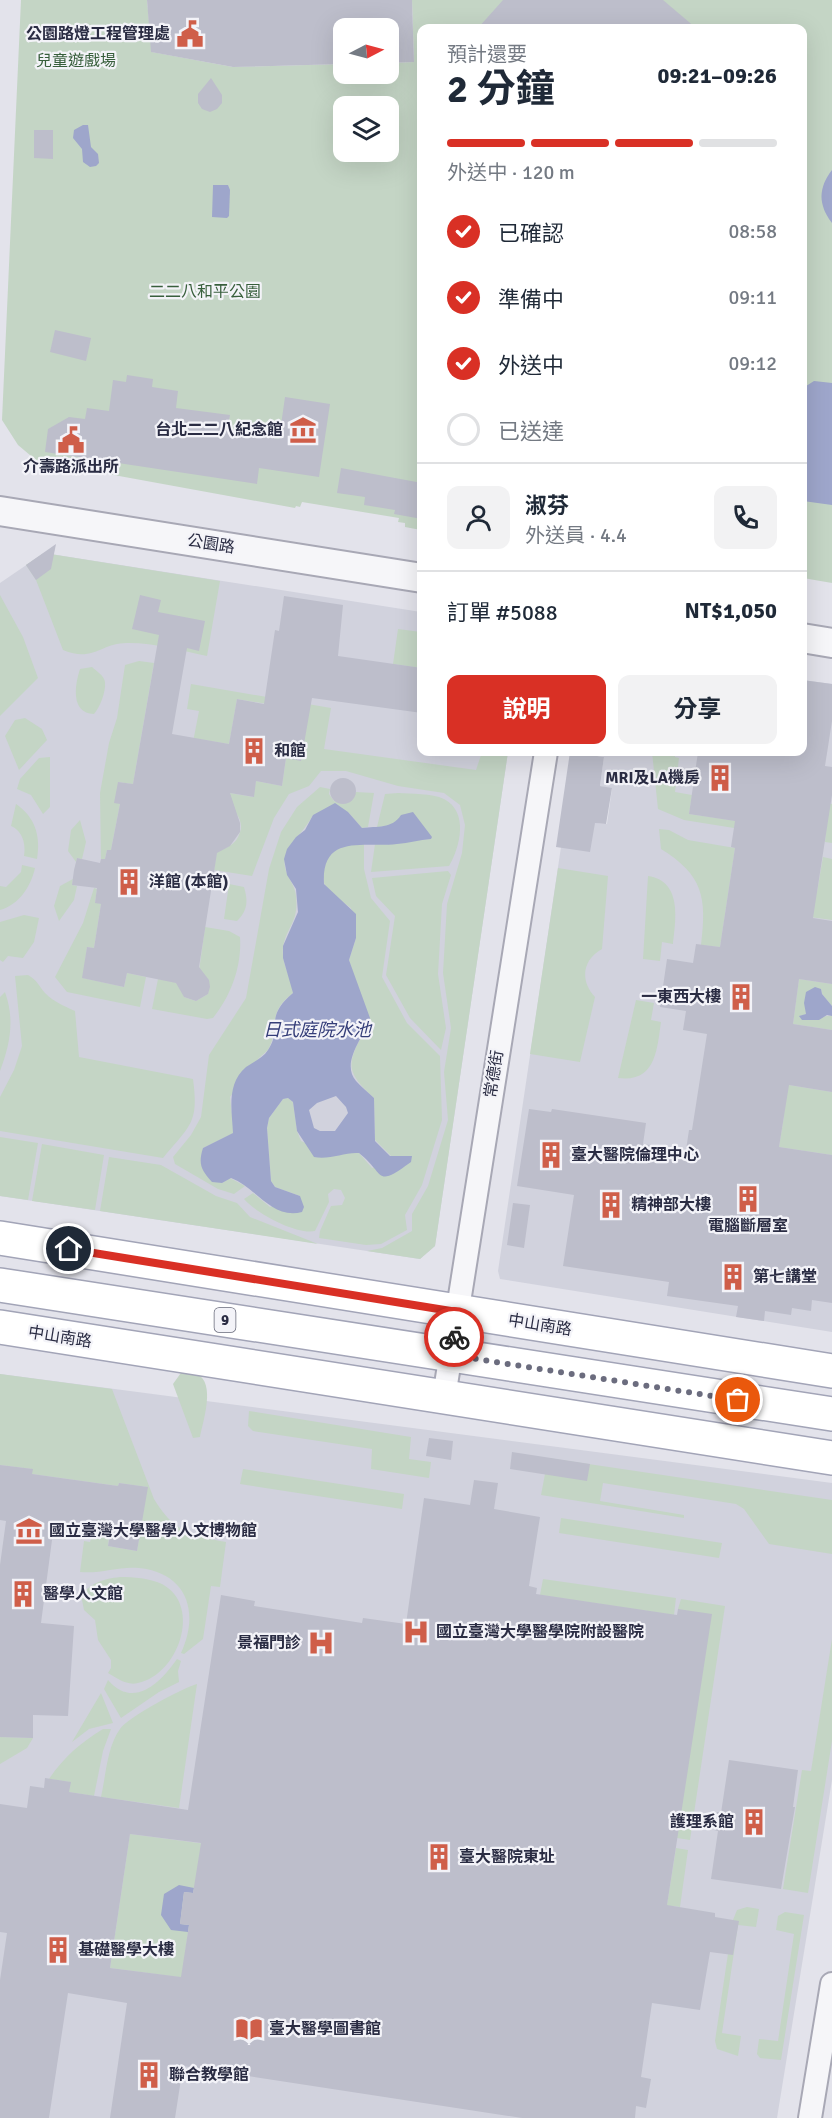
<!DOCTYPE html>
<html lang="zh-TW">
<head>
<meta charset="utf-8">
<style>
	body { margin:0; font-family:Signika,"Noto Sans TC",sans-serif; background:#f2f2f3; color:#1f2937; height:100vh; display:flex; flex-direction:column; font-size:22px; white-space:nowrap }
	* { box-sizing:border-box; margin:0 }
	p { font-size:20px; color:#747a83 }
	.icon { flex:none; width:33px; height:33px; fill:none; stroke:currentColor; stroke-width:2; stroke-linecap:round; stroke-linejoin:round }
	.map { position:relative; flex:1; overflow:hidden }
	.sheet { position:absolute; left:417px; top:24px; width:390px; height:732px; display:flex; flex-direction:column; background:#fff; border-radius:12px; box-shadow:0 6px 24px #0002 }
	.sheet>* { flex:none }
	.needle { width:39px; rotate:84deg }
	.tools { position:absolute; left:333px; top:18px; display:grid; gap:12px }
	.tools a { display:grid; place-items:center; width:66px; height:66px; border-radius:12px; background:#fff; box-shadow:0 6px 24px #0002; font-size:30px }
	.pin { position:absolute; display:grid; place-items:center; width:51px; height:51px; color:#fff; margin:-26px; border:3px solid #fff; border-radius:50%; box-shadow:0 2px 6px #0007 }
	.courier { position:absolute; display:grid; place-items:center; width:60px; height:60px; margin:-30px; border:4px solid #d93025; border-radius:50%; background:#fff; color:#222; box-shadow:0 2px 8px #0007 }
	.summary em { font-style:normal; font-weight:700 }
	.summary div { display:flex; flex-direction:column-reverse }
	.summary { display:flex; align-items:center; justify-content:space-between; height:102px; padding:0 30px }
	h1 { font-size:39px; font-weight:700; line-height:45px }
	.bar { display:grid; grid-template-columns:repeat(4,1fr); gap:9px 6px; align-content:center; height:72px; padding:0 30px }
	.bar i { height:8px; border-radius:4px; background:#e0e1e3 }
	.bar .selected { background:#d93025 }
	.bar p { grid-column:span 4 }
	.line { display:flex; align-items:center; gap:15px; padding:0 30px; border-top:2px solid #e0e1e3 }
	.line div { flex:1 }
	.round { display:grid; place-items:center; flex:none; width:63px; height:63px; border-radius:12px; background:#f2f2f3 }
	ol { padding:0 30px; list-style:none }
	li { display:flex; align-items:center; gap:18px; height:66px }
	li p { margin-inline-start:auto }
	li .icon { padding:6px; border-radius:50%; background:#d93025; color:#fff; stroke-width:4 }
	li:last-child { color:#747a83 }
	li i { width:33px; height:33px; border:3px solid #e0e1e3; border-radius:50% }
	.button { display:flex; gap:12px; margin-top:auto; padding:12px 30px }
	.button a { flex:1; height:69px; border-radius:12px; background:#d93025; color:#fff; font-size:24px; font-weight:700; line-height:69px; text-align:center }
	.button a+a { background:#f2f2f3; color:#1f2937 }
	.map>svg:first-child { display:block }
	.built { fill:#d1d2dd }
	.green { fill:#c4d5c5; fill-rule:evenodd }
	.water { fill:#9ea6cb; fill-rule:evenodd }
	.building { fill:#bdbecb; fill-rule:evenodd }
	.lines { fill:none; stroke-linecap:round; stroke-linejoin:round }
	.minor-casing { stroke:#a8a8b5; stroke-width:26 }
	.tertiary-casing { stroke:#a8a8b5; stroke-width:32 }
	.primary-casing { stroke:#a2a4b7; stroke-width:36 }
	.minor { stroke:#f6f6f9; stroke-width:22 }
	.tertiary { stroke:#f6f6f9; stroke-width:28 }
	.primary { stroke:#fff; stroke-width:33 }
	.done { stroke:#6b6c7e; stroke-width:6; stroke-dasharray:0 10.8 }
	.route { stroke:#d93025; stroke-width:8 }
	.labels { text-anchor:middle; dominant-baseline:central; stroke-width:4.5; stroke-linejoin:round; paint-order:stroke }
	.shield { fill:#f3f3f8; stroke:#666879; stroke-width:1.5 }
	.shield-label { font-size:15px; font-weight:bold; fill:#2a2c43 }
	.poi-label { font-size:16px; font-weight:bold; fill:#2a2c43; stroke:#f3f3f8; text-anchor:start }
	.park-label { font-size:16px; fill:#385f3c; stroke:#f3f3f8 }
	.street-label { font-size:16px; fill:#2a2c43; stroke:#f3f3f8 }
	.water-label { font-size:18px; font-style:italic; fill:#343d78; stroke:#f3f3f8 }
</style>
</head>
<body>
<div class="map">
<svg width="832" height="2118" viewBox="0 0 832 2118">
	<rect width="100%" height="100%" fill="#e3e3eb"/>
	<g class="built">
		<polygon points="44,553 421,612 422,752 508,752 435,1246 420,1259 0,1196 0,583"/>
		<polygon points="803,680 832,684 832,1332 500,1279 498,1271 561,847 595,823 607,824 612,789 600,786 604,757 577,752 802,752"/>
		<polygon points="0,1374 832,1483 832,1780 777,2118 0,2118"/>
	</g>
	<g class="green">
		<path d="M21,0H147L152,52L233,67L343,64L344,74H388L389,63L414,62L412,0H832V583L803,578L802,28H422L421,530L405,527V523L398,522L399,518L302,502L300,507L296,506L295,508L37,461L18,445L2,420ZM344,106H388V152H344Z"/>
		<path d="M44,553L220,581L207,656C182,651 155,643 129,643C101,642 94,663 63,650L36,580L26,565ZM204,621L199,650L164,644Z"/>
		<polygon points="0,595 23,637 38,678 0,716"/>
		<polygon points="398,629 421,632 421,668 393,664"/>
		<polygon points="139,661 154,663 133,784 118,782 120,804 111,850 107,850 105,859 102,859 101,863 100,793 109,743 117,718 125,665"/>
		<path d="M92,667C96,671 104,675 105,682C106,692 100,707 94,714C70,713 75,684 80,669Z"/>
		<path d="M191,684L331,708L324,749L476,770L482,752H508L435,1246L420,1259L367,1251L382,1248L412,1231V1214L428,1186L448,1120L444,1072L451,1028L443,973L447,904L462,853L465,825L460,805L444,793L398,786L346,771H321L309,786L289,794L274,818L252,876L214,870L217,850C225,849 232,846 237,839C253,813 217,798 200,788L253,797L256,781L282,786L286,758L309,711L237,699L229,744L198,739L193,742L199,711L187,709Z"/>
		<polygon points="25,718 42,729 47,740 19,770 5,736 15,720"/>
		<polygon points="652,752 675,752 675,757 679,758 675,792 692,795 689,814 797,830 799,817 802,817 804,805 819,807 820,802 832,804 832,843 825,842 826,830 801,826 799,842 756,833 756,828 735,825 734,828 684,820 658,809"/>
		<polygon points="50,757 50,807 43,814 31,795 17,789 20,779 39,758"/>
		<path d="M320,787L330,789L329,794L334,801L343,804L352,800L356,792L374,793L368,827L362,828L348,812L313,815C305,830 292,840 286,857C280,871 295,882 296,896C299,923 286,927 283,948C281,964 292,978 293,993C266,1014 281,1023 269,1048C267,1052 263,1054 259,1058C249,1070 240,1084 230,1097L234,1133L203,1148L222,1183L230,1178L245,1186L234,1194L218,1189L175,1164L173,1157L191,1135L201,1117L209,1055L246,998L269,869L281,832L297,807Z"/>
		<path d="M398,793C411,794 432,793 444,799C469,812 460,847 449,866L371,872L375,844C394,844 411,840 430,839L397,821L388,826L377,827L385,794Z"/>
		<path d="M16,804C35,817 41,836 37,859L24,856C26,845 23,831 11,826Z"/>
		<polygon points="80,820 86,842 82,859 77,858 76,862 68,851 71,830"/>
		<path d="M659,829L669,830L688,840L735,848L720,947L701,945C707,897 703,875 661,849Z"/>
		<path d="M354,844H364V869L371,898L390,921L382,977L407,1023L440,1056L442,1120L422,1185L405,1215L407,1230L381,1244L366,1245L319,1238L320,1231L331,1206L342,1205L345,1198L341,1190L334,1189L328,1194L329,1202L315,1231C296,1235 256,1213 244,1199L253,1193L270,1207L300,1196L275,1187L271,1181L267,1128L269,1118L283,1099L288,1098L293,1102L297,1131L301,1141L336,1156L349,1152L359,1153L372,1168L411,1156H391L375,1140L374,1098C341,1068 349,1061 368,1024L349,960L356,938L351,908C342,901 330,895 325,885C320,876 325,856 335,850C340,847 348,846 354,844Z"/>
		<polygon points="823,857 832,859 832,920 788,914 792,888 817,892"/>
		<path d="M22,865L35,868C31,886 19,905 0,910V886L6,887L21,872Z"/>
		<path d="M558,868L608,876L602,949C582,960 580,981 595,997L580,1062L530,1054Z"/>
		<polygon points="448,871 451,875 442,904 438,974 446,1028 441,1050 410,1018 386,975 395,916 376,896 372,878"/>
		<path d="M648,876C682,881 676,919 673,944L662,942L660,961L643,959Z"/>
		<polygon points="73,879 72,885 77,886 74,900 59,921 54,906 60,886"/>
		<path d="M229,884L244,887C248,901 248,910 237,921L224,919Z"/>
		<polygon points="94,888 97,889 95,902 101,904 94,948 87,947 83,978 124,987 127,973 146,977 140,1007 67,992 55,977 83,923"/>
		<polygon points="24,915 39,918 34,942 23,958 8,956 3,962 0,960 0,922"/>
		<path d="M205,927L229,931L240,937C242,966 231,996 213,1018L207,1019L152,1009L158,979L180,983L184,997L196,1001L208,994L209,980L199,971Z"/>
		<path d="M28,975C37,980 39,986 45,993C54,1002 64,1006 75,1011L79,1057L193,1079C199,1124 190,1125 163,1158L0,1131V1097L14,1070L22,1046L15,976Z"/>
		<path d="M799,979L832,984V1006L822,994L821,989L806,1006V1014L800,1016L802,1020C812,1020 826,1015 832,1016V1030L793,1024Z"/>
		<path d="M5,992C15,1020 10,1044 0,1071V997Z"/>
		<path d="M636,1000L654,1003L651,1020L661,1022C657,1049 656,1083 618,1078Z"/>
		<polygon points="764,1081 832,1092 832,1155 779,1147 784,1116"/>
		<polygon points="0,1137 38,1143 28,1200 0,1196"/>
		<polygon points="42,1144 104,1155 95,1210 32,1201"/>
		<polygon points="109,1157 161,1165 216,1196 237,1203 250,1217 318,1244 100,1211"/>
		<path d="M183,1370C187,1372 193,1372 197,1374C216,1383 203,1421 200,1437L193,1438L173,1384Z"/>
		<path d="M0,1374L112,1389L154,1499C174,1532 191,1536 226,1542L220,1587L211,1586L203,1639L184,1654L181,1653C200,1612 187,1573 139,1568C119,1566 101,1574 80,1572L84,1541L90,1542L92,1535L109,1538L108,1546L137,1551L147,1487L119,1483L118,1486L32,1474V1469L0,1465Z"/>
		<polygon points="249,1411 411,1437 409,1459 431,1462 429,1478 371,1469 372,1449 253,1431 248,1426"/>
		<polygon points="548,1458 832,1500 832,1554 769,1544 744,1509 736,1504 603,1483 600,1501 684,1515 684,1518 541,1495"/>
		<polygon points="243,1469 404,1494 402,1509 240,1484"/>
		<polygon points="561,1518 722,1543 719,1558 559,1533"/>
		<path d="M120,1577C134,1577 149,1578 162,1584C203,1606 178,1675 138,1683C127,1686 117,1678 108,1673L111,1668V1660L98,1640L95,1620L84,1610L81,1595C93,1582 103,1579 120,1577Z"/>
		<polygon points="543,1579 676,1598 674,1615 540,1595"/>
		<polygon points="681,1599 725,1606 690,1840 677,1838 678,1609"/>
		<polygon points="832,1639 832,1741 808,1893 783,1889 802,1770 811,1771"/>
		<path d="M177,1659L181,1661L178,1671L179,1682L159,1692L121,1718L104,1689L108,1680C134,1710 161,1682 177,1659Z"/>
		<path d="M197,1684L179,1808L101,1797C106,1775 107,1747 120,1729C128,1717 183,1688 197,1684Z"/>
		<polygon points="101,1693 113,1723 89,1729 72,1742"/>
		<path d="M103,1729H111L103,1751L94,1796L69,1792L70,1782L49,1779C64,1757 80,1743 103,1729Z"/>
		<polygon points="0,1737 33,1738 27,1748 0,1764"/>
		<polygon points="130,1834 206,1844 193,1893 184,1892 180,1924 189,1925 185,1953 186,1978 110,1968"/>
		<polygon points="676,1848 688,1850 680,1907 674,1906 666,1911"/>
		<polygon points="747,1907 759,1909 756,1927 738,1925 722,2033 741,2036 738,2056 717,2049 715,2041 733,1920 737,1910"/>
		<polygon points="785,1912 804,1915 781,2060 760,2058 757,2054 759,2039 778,2041 794,1934 776,1930 778,1916"/>
	</g>
	<g class="water">
		<polygon points="83,125 88,125 91,147 98,154 99,163 96,166 90,167 83,162 82,149 73,138 74,130"/>
		<path d="M832,170V223C818,205 818,188 832,170Z"/>
		<polygon points="213,185 228,185 230,190 229,216 227,218 212,217"/>
		<polygon points="814,381 832,383 832,505 803,501 803,451 807,432 803,426 803,388"/>
		<path d="M335,803L348,812L362,828C377,826 392,829 401,815L413,812L432,837L431,839C419,840 409,843 397,844C364,848 321,833 324,884L356,914V938L349,960L370,1018C365,1036 340,1062 356,1081C361,1087 368,1092 374,1098L375,1141L390,1156H412L411,1162C374,1189 386,1174 359,1153C344,1152 330,1160 314,1157L297,1131L293,1102L288,1098L283,1099L269,1118L267,1128L271,1181L275,1187L300,1196L304,1207L302,1212C272,1220 256,1187 231,1178L222,1183L212,1182C201,1170 198,1164 203,1148L233,1133C232,1111 226,1084 246,1067C253,1062 263,1058 268,1050C283,1028 263,1018 293,993L283,958V946L298,912L296,889L287,875L284,859L287,849L296,837L305,830L313,815ZM336,1096L346,1107L348,1113L335,1131H320L314,1128L309,1110L317,1103Z"/>
		<polygon points="815,987 821,989 822,994 832,1006 832,1016 827,1015 819,1020 802,1020 799,1016 806,1014 804,1003 806,992"/>
		<polygon points="179,1885 194,1888 193,1893 184,1892 180,1924 189,1925 188,1932 171,1930 161,1915 164,1894"/>
	</g>
	<g class="building">
		<polygon points="147,0 412,0 414,62 388,63 388,28 344,28 344,64 233,67 151,52"/>
		<polygon points="503,0 663,0 696,28 478,28"/>
		<polygon points="211,78 222,95 222,103 217,109 210,112 202,109 198,103 198,94"/>
		<polygon points="34,130 53,130 53,159 34,158"/>
		<polygon points="55,330 91,338 86,361 50,352"/>
		<polygon points="127,375 153,379 152,387 178,391 176,408 230,415 227,431 279,439 285,397 330,404 319,477 259,468 257,484 45,452 48,429 69,417 85,419 87,408 109,411 113,380 126,382"/>
		<polygon points="341,468 422,483 422,519 394,514 395,510 364,505 365,497 337,493"/>
		<polygon points="56,544 51,569 36,580 26,565"/>
		<polygon points="140,595 161,600 158,612 205,621 199,651 187,648 172,734 229,744 237,699 264,704 275,630 279,631 284,596 343,605 338,656 422,668 422,713 312,698 301,761 286,758 282,786 256,781 254,797 230,793 240,823 240,832 230,846 217,853 199,967 209,980 210,987 208,994 196,1001 184,997 176,983 127,973 124,987 82,978 87,947 94,948 101,904 95,903 97,888 72,885 74,870 77,858 100,863 101,859 105,859 107,850 111,850 120,804 114,803 118,782 133,784 159,635 132,629"/>
		<polygon points="802,680 832,684 832,721 825,766 832,767 832,795 813,918 832,921 832,984 799,979 793,1024 832,1030 832,1092 789,1085 779,1147 832,1155 832,1303 812,1300 811,1311 792,1308 791,1315 765,1311 764,1321 736,1317 738,1306 667,1296 669,1282 563,1266 574,1195 517,1186 529,1109 551,1112 552,1109 646,1123 643,1144 686,1150 689,1130 692,1130 707,1034 683,1030 686,1011 660,1007 667,959 693,963 696,944 720,947 735,848 731,847 735,821 689,814 698,752 802,752"/>
		<polygon points="570,752 604,757 600,786 612,788 606,824 595,823 590,852 556,847"/>
		<circle cx="343" cy="791" r="13"/>
		<polygon points="513,1203 530,1205 524,1248 507,1245"/>
		<polygon points="429,1438 453,1441 451,1460 426,1456"/>
		<polygon points="512,1452 590,1464 587,1481 510,1469"/>
		<polygon points="0,1465 33,1469 32,1474 118,1486 119,1483 148,1487 137,1551 108,1546 110,1534 54,1525 41,1623 74,1626 68,1716 33,1715 33,1738 0,1737 0,1565 6,1521 0,1520"/>
		<path d="M474,1480L498,1483L494,1509L540,1517L529,1586L537,1588L536,1594L677,1615L678,1609L712,1614L667,1905L715,1913V1917L739,1921L733,1955L710,1952L700,2010L652,2003L641,2077L651,2079L646,2108L636,2106L635,2118H522L183,2066L175,2118H110L127,2003L68,1993L49,2118H0V1980L7,1933L0,1932V1804L27,1808L30,1786L44,1788L45,1778L71,1782L69,1792L188,1810L221,1595L255,1601L254,1606L324,1617L362,1623L363,1618L406,1624L424,1498L470,1505ZM130,1834L201,1843L193,1893L184,1892L180,1924L189,1925L181,1977L110,1968Z"/>
		<polygon points="729,1760 798,1770 793,1807 795,1807 781,1889 711,1879 718,1831 714,1830 717,1812 721,1813"/>
	</g>
	<g class="lines">
		<defs>
			<g id="minor">
				<polyline points="444,1397 546,752"/>
				<polyline points="810,2118 832,1984"/>
			</g>
			<g id="tertiary">
				<polyline points="0,511 422,578"/>
				<polyline points="802,638 832,643"/>
			</g>
			<g id="primary">
				<polyline points="0,1238 832,1371"/>
				<polyline points="0,1285 832,1414"/>
				<polyline points="0,1327 832,1458"/>
			</g>
		</defs>
		<use href="#minor" class="minor-casing"/>
		<use href="#tertiary" class="tertiary-casing"/>
		<use href="#primary" class="primary-casing"/>
		<use href="#minor" class="minor"/>
		<use href="#tertiary" class="tertiary"/>
		<use href="#primary" class="primary"/>
	</g>
	<g class="lines">
		<polyline class="done" points="454,1337 451,1355 738,1400"/>
		<polyline class="route" points="69,1249 457,1312 454,1337"/>
	</g>
	<defs>
		<symbol id="civic-bare" viewBox="-9 -9 18 18"><path d="M-.6-6.5H3V-4.5H.6V-3L4-1V1h2V6H-6V1h2V-1L-.6-3ZM-1.2 2.5V6h2.4V2.5Z" fill="#cf5e49" stroke="#f3f3f8" stroke-width="2.5" paint-order="stroke"/></symbol>
		<symbol id="museum-bare" viewBox="-9 -9 18 18"><path d="M0-6L6-3V-2H-6V-3ZM-5-1h2V3h-2ZM-1-1h2V3h-2ZM3-1h2V3H3ZM-6 4H6V6H-6Z" fill="#cf5e49" stroke="#f3f3f8" stroke-width="2.5" paint-order="stroke"/></symbol>
		<symbol id="building-bare" viewBox="-9 -9 18 18"><path d="M-4-6H4V6H1V3H-1V6H-4ZM-2.5-4.3h1.7v1.8h-1.7ZM.8-4.3h1.7v1.8H.8ZM-2.5-1h1.7V.8h-1.7ZM.8-1h1.7V.8H.8Z" fill="#cf5e49" stroke="#f3f3f8" stroke-width="2.5" paint-order="stroke"/></symbol>
		<symbol id="hospital-bare" viewBox="-9 -9 18 18"><path d="M-5-5h3v3.5h4V-5h3V5h-3V1.5h-4V5h-3Z" fill="#cf5e49" stroke="#f3f3f8" stroke-width="2.5" paint-order="stroke"/></symbol>
		<symbol id="library-bare" viewBox="-9 -9 18 18"><path d="M-6-4Q-3-5.5-.7-3.5V5Q-3 3-6 4ZM6-4Q3-5.5 .7-3.5V5Q3 3 6 4Z" fill="#cf5e49" stroke="#f3f3f8" stroke-width="2.5" paint-order="stroke"/></symbol>
	</defs>
	<g fill-rule="evenodd">
		<use href="#civic-bare" x="171" y="15" width="38" height="38"/>
		<use href="#museum-bare" x="284" y="411" width="38" height="38"/>
		<use href="#civic-bare" x="52" y="421" width="38" height="38"/>
		<use href="#building-bare" x="235" y="732" width="38" height="38"/>
		<use href="#building-bare" x="701" y="759" width="38" height="38"/>
		<use href="#building-bare" x="110" y="863" width="38" height="38"/>
		<use href="#building-bare" x="722" y="978" width="38" height="38"/>
		<use href="#building-bare" x="532" y="1136" width="38" height="38"/>
		<use href="#building-bare" x="729" y="1180" width="38" height="38"/>
		<use href="#building-bare" x="592" y="1186" width="38" height="38"/>
		<use href="#building-bare" x="714" y="1258" width="38" height="38"/>
		<use href="#museum-bare" x="10" y="1512" width="38" height="38"/>
		<use href="#building-bare" x="4" y="1575" width="38" height="38"/>
		<use href="#hospital-bare" x="397" y="1613" width="38" height="38"/>
		<use href="#hospital-bare" x="302" y="1624" width="38" height="38"/>
		<use href="#building-bare" x="735" y="1803" width="38" height="38"/>
		<use href="#building-bare" x="420" y="1838" width="38" height="38"/>
		<use href="#building-bare" x="39" y="1931" width="38" height="38"/>
		<use href="#library-bare" x="230" y="2010" width="38" height="38"/>
		<use href="#building-bare" x="130" y="2056" width="38" height="38"/>
	</g>
	<g class="labels">
		<rect class="shield" x="214.5" y="1308" width="21" height="24" rx="4.5"/>
		<g class="shield-label">
			<text x="225" y="1320">9</text>
		</g>
		<g class="poi-label">
			<text x="170" y="34" text-anchor="end">公園路燈工程管理處</text>
			<text x="283" y="430" text-anchor="end">台北二二八紀念館</text>
			<text x="71" y="467" text-anchor="middle">介壽路派出所</text>
			<text x="274" y="751">和館</text>
			<text x="700" y="778" text-anchor="end">MRI及LA機房</text>
			<text x="149" y="882">洋館 (本館)</text>
			<text x="721" y="997" text-anchor="end">一東西大樓</text>
			<text x="571" y="1155">臺大醫院倫理中心</text>
			<text x="631" y="1205">精神部大樓</text>
			<text x="748" y="1226" text-anchor="middle">電腦斷層室</text>
			<text x="753" y="1277">第七講堂</text>
			<text x="49" y="1531">國立臺灣大學醫學人文博物館</text>
			<text x="43" y="1594">醫學人文館</text>
			<text x="436" y="1632">國立臺灣大學醫學院附設醫院</text>
			<text x="301" y="1643" text-anchor="end">景福門診</text>
			<text x="734" y="1822" text-anchor="end">護理系館</text>
			<text x="459" y="1857">臺大醫院東址</text>
			<text x="78" y="1950">基礎醫學大樓</text>
			<text x="269" y="2029">臺大醫學圖書館</text>
			<text x="169" y="2075">聯合教學館</text>
		</g>
		<g class="park-label">
			<text x="76" y="61">兒童遊戲場</text>
			<text x="205" y="292">二二八和平公園</text>
		</g>
		<g class="street-label">
			<text transform="translate(211 544) rotate(9)">公園路</text>
			<text transform="translate(494 1074) rotate(-81)">常德街</text>
			<text transform="translate(540 1325) rotate(9)">中山南路</text>
			<text transform="translate(60 1337) rotate(9)">中山南路</text>
		</g>
		<g class="water-label">
			<text x="317" y="1030">日式庭院水池</text>
		</g>
	</g>
</svg>
<div class="tools">
<a><svg class="needle" viewBox="-14 -14 28 28"><path d="M0-13l5 13h-10z" fill="#e53935"/><path d="M0 13l5-13h-10z" fill="#747a83"/></svg></a>
<a><svg class="icon" aria-label="layers" viewBox="0 0 24 24"><path d="M12 4l9 5-9 5-9-5zM3 14l9 5 9-5"/></svg></a>
</div>
<div class="pin" style="left:738px;top:1400px;background:#ea580c"><svg class="icon" aria-label="bag" viewBox="0 0 24 24"><path d="M5 8h14l-1 12H6zM9 8a3 3 0 0 1 6 0"/></svg></div>
<div class="pin" style="left:69px;top:1249px;background:#1f2937"><svg class="icon" aria-label="home" viewBox="0 0 24 24"><path d="M3 11l9-7 9 7M6 9v11h12V9"/></svg></div>
<div class="courier" style="left:454px;top:1337px"><svg class="icon" aria-label="bike" viewBox="0 0 24 24"><circle cx="6" cy="16" r="4"/><circle cx="18" cy="16" r="4"/><path d="M6 16l4-8h5l3 8M10 8l3 8H6M13 5h3"/></svg></div>
<section class="sheet">
<div class="summary"><div><h1>2 分鐘</h1><p>預計還要</p></div><em>09:21–09:26</em></div>
<div class="bar"><i class="selected"></i><i class="selected"></i><i class="selected"></i><i></i><p>外送中 · 120 m</p></div>
<ol>
<li><svg class="icon" aria-label="check" viewBox="0 0 24 24"><path d="M5 12l5 5 9-10"/></svg>已確認<p>08:58</p></li>
<li><svg class="icon" aria-label="check" viewBox="0 0 24 24"><path d="M5 12l5 5 9-10"/></svg>準備中<p>09:11</p></li>
<li><svg class="icon" aria-label="check" viewBox="0 0 24 24"><path d="M5 12l5 5 9-10"/></svg>外送中<p>09:12</p></li>
<li><i></i>已送達</li>
</ol>
<div class="line" style="height:108px"><a class="round"><svg class="icon" aria-label="person" viewBox="0 0 24 24"><circle cx="12" cy="8" r="4"/><path d="M4 21q1-7 8-7t8 7"/></svg></a><div><b>淑芬</b><p>外送員 · 4.4</p></div><a class="round"><svg class="icon" aria-label="phone" viewBox="0 0 24 24"><path d="M5 4h4l2 5-3 2q2 4 5 5l2-3 5 2v4C11 20 4 13 5 4z"/></svg></a></div>
<div class="line" style="height:78px"><div>訂單 #5088</div><b>NT$1,050</b></div>
<div class="button"><a>說明</a><a>分享</a></div>
</section>
</div>
</body>
</html>
